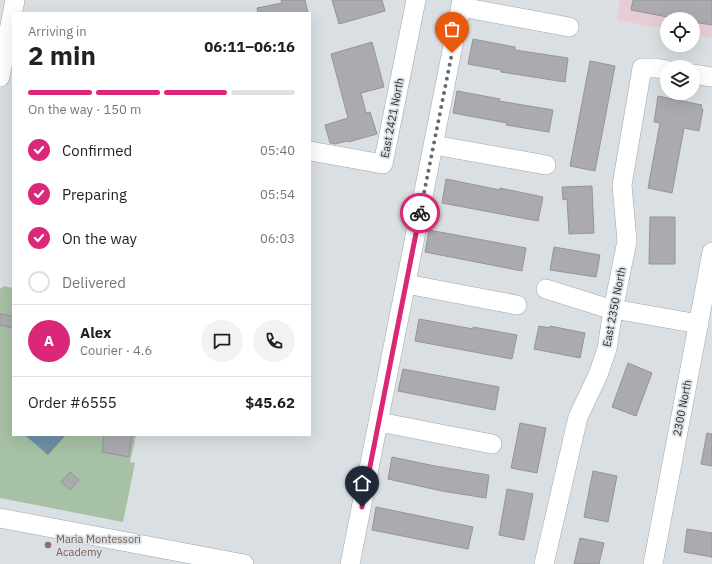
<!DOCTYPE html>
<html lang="en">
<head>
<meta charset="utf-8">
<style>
	body { margin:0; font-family:"IBM Plex Sans",sans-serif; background:#f2f2f2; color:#202124; height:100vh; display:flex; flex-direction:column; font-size:15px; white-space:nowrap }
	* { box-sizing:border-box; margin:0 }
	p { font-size:13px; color:#757577 }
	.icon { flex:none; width:22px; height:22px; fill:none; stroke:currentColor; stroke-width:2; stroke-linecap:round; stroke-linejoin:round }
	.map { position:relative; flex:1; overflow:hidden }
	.drawer { position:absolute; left:12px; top:12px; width:299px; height:424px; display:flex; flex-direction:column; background:#fff; border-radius:0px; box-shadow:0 4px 16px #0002 }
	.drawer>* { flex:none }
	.fabs { position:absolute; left:660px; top:12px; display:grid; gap:8px }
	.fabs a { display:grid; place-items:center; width:40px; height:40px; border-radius:50%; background:#fff; box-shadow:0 4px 16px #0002; font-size:20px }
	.pin { position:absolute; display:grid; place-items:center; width:34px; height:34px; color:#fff; margin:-41px -17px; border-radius:50% 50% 50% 0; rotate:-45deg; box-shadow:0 0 4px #0007 }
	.pin .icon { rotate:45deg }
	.courier { position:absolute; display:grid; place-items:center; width:40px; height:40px; margin:-20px; border:3px solid #db2777; border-radius:50%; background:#fff; color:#222; box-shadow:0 1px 5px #0007 }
	.summary em { font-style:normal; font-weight:700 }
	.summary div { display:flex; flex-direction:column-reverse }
	.summary { display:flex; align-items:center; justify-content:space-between; height:68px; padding:0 16px }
	h1 { font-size:26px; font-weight:700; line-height:30px }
	.bar { display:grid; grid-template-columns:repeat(4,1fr); gap:6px 4px; align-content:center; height:48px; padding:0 16px }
	.bar i { height:5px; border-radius:3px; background:#e0e0e0 }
	.bar .on { background:#db2777 }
	.bar p { grid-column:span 4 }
	.line { display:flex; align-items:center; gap:10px; padding:0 16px; border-top:1px solid #e0e0e0 }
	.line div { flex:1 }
	.round { display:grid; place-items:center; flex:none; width:42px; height:42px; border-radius:21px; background:#f2f2f2 }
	ol { padding:0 16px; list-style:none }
	li { display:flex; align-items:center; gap:12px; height:44px }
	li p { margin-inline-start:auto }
	li .icon { padding:4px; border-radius:50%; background:#db2777; color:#fff; stroke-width:4 }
	li:last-child { color:#757577 }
	li i { width:22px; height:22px; border:2px solid #e0e0e0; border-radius:50% }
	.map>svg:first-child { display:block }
	.commercial { fill:#e6cdd5 }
	.green { fill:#a6c1a5 }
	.water { fill:#6c90a7 }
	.building { fill:#abaaaf; stroke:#959499 }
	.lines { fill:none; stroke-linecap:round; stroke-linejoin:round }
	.minor-casing { stroke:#a2a6aa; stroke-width:20 }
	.minor { stroke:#fff; stroke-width:19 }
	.done { stroke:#676a6d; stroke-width:4; stroke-dasharray:0 7.2 }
	.route { stroke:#db2777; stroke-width:5 }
	.education-dot { fill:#8d6e63; stroke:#dadfe3; stroke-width:1.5 }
	.labels { text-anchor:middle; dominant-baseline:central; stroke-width:3.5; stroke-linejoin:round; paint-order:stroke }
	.street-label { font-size:11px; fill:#292b2d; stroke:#dadfe3 }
	.education-label { font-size:11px; fill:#785e54; stroke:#dadfe3; text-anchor:start }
</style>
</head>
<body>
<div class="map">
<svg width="712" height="564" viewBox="0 0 712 564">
	<rect width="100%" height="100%" fill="#dadfe3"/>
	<polygon class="commercial" points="620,0 712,0 712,38 693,34 693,19 667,19 667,29 617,20"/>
	<polygon class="green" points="4,286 13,288 13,435 136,435 130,462 135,463 123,522 0,498 0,289"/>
	<polygon class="water" points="27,435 66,435 48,455 26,436"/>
	<g class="building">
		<polygon points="281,0 305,0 308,13 258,13 257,8 282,3"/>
		<polygon points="332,0 382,0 385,11 339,24"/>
		<polygon points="633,0 712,0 712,25 693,22 693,19 678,19 631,10"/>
		<polygon points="473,39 515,47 515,50 568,58 565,82 501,72 501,70 468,64"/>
		<polygon points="372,42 384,87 361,93 366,113 370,112 377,134 348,142 347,141 335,144 330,143 325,125 348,118 331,54"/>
		<polygon points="590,61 615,66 595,171 570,166"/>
		<polygon points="457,91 500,99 499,101 553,110 549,132 506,125 507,123 453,113"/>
		<polygon points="658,96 702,105 701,108 703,109 699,131 684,128 672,193 648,188 660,123 654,122"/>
		<polygon points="446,179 500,190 500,188 543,197 538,221 442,203"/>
		<polygon points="592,186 594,233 569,234 567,199 563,200 562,187"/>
		<polygon points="650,217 675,217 675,264 649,264"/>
		<polygon points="429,230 526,248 522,271 425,252"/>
		<polygon points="554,247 600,255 596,277 550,270"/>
		<polygon points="0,314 13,316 13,328 0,325"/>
		<polygon points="419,319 473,329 473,327 517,335 512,359 415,341"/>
		<polygon points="539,326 550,328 550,326 585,333 580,358 534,349"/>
		<polygon points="628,363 652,373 636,416 612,407"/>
		<polygon points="403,369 499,387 495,410 398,391"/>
		<polygon points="520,423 546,428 537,473 511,468"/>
		<polygon points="707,433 712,434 712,466 701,464"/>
		<polygon points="104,435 132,435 129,457 102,452"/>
		<polygon points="392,457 435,466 489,475 486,498 442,491 388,479"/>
		<polygon points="593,471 617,476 608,522 584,517"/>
		<polygon points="70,472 79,480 70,490 61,482"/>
		<polygon points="507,489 533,494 524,540 499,535"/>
		<polygon points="376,507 473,527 468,549 372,530"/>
		<polygon points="687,529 712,533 712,557 684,552"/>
		<polygon points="580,538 604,543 599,564 574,564"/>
	</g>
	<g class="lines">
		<defs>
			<g id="minor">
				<polyline points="461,7 569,27"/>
				<polyline points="693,74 712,77"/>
				<polyline points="0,77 15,0"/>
				<polyline points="434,145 546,165"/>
				<polyline points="310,151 383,164 416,0"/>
				<polyline points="406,284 517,305"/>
				<polyline points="546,289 613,310 619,310 699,324"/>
				<polyline points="379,422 492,444"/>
				<polyline points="0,518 244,564"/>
				<polyline points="350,564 462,0"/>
				<polyline points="544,564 578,417 598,375 607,349 613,310 627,241 622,185 642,68 656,68 667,70"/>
				<polyline points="653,564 712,252"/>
			</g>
		</defs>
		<use href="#minor" class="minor-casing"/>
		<use href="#minor" class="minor"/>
	</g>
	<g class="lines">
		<polyline class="done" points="420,213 452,53"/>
		<polyline class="route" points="362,507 420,213"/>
	</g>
	<circle class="education-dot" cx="48" cy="545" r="4"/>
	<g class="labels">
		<g class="street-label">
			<text transform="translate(392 118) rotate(-79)">East 2421 North</text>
			<text transform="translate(614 307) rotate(-79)">East 2350 North</text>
			<text transform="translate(682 408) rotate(-79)">2300 North</text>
		</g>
		<g class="education-label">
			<text x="56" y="539">Maria Montessori<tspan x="56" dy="13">Academy</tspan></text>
		</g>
	</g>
</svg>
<div class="fabs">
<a><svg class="icon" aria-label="locate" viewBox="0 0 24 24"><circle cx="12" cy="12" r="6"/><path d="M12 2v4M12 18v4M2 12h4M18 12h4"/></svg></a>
<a><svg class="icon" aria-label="layers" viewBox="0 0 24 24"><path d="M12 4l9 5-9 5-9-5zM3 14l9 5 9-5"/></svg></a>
</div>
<div class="pin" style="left:452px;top:53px;background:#ea580c"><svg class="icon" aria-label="bag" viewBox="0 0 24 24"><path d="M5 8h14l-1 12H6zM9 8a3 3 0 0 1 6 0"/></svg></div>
<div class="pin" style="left:362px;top:507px;background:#1f2937"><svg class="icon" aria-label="home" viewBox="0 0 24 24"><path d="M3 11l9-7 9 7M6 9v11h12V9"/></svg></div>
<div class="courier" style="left:420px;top:213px"><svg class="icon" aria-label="bike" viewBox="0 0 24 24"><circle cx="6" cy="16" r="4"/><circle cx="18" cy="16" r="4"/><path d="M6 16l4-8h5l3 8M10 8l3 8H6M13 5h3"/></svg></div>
<section class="drawer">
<div class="summary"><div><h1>2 min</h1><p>Arriving in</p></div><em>06:11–06:16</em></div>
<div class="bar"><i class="on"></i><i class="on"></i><i class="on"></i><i></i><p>On the way · 150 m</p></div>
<ol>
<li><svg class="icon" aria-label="check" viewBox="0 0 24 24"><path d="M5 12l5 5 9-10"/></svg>Confirmed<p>05:40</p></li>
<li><svg class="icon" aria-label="check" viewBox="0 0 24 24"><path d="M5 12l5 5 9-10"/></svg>Preparing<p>05:54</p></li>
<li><svg class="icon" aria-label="check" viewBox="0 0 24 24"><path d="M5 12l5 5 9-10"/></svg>On the way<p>06:03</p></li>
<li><i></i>Delivered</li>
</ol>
<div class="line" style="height:72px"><b class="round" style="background:#db2777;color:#fff">A</b><div><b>Alex</b><p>Courier · 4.6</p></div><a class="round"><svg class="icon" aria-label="chat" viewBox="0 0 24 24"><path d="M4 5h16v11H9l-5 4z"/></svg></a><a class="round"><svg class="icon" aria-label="phone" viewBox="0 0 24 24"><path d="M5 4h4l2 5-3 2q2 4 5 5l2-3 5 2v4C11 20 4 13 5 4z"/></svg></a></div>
<div class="line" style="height:52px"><div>Order #6555</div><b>$45.62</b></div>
</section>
</div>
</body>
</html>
